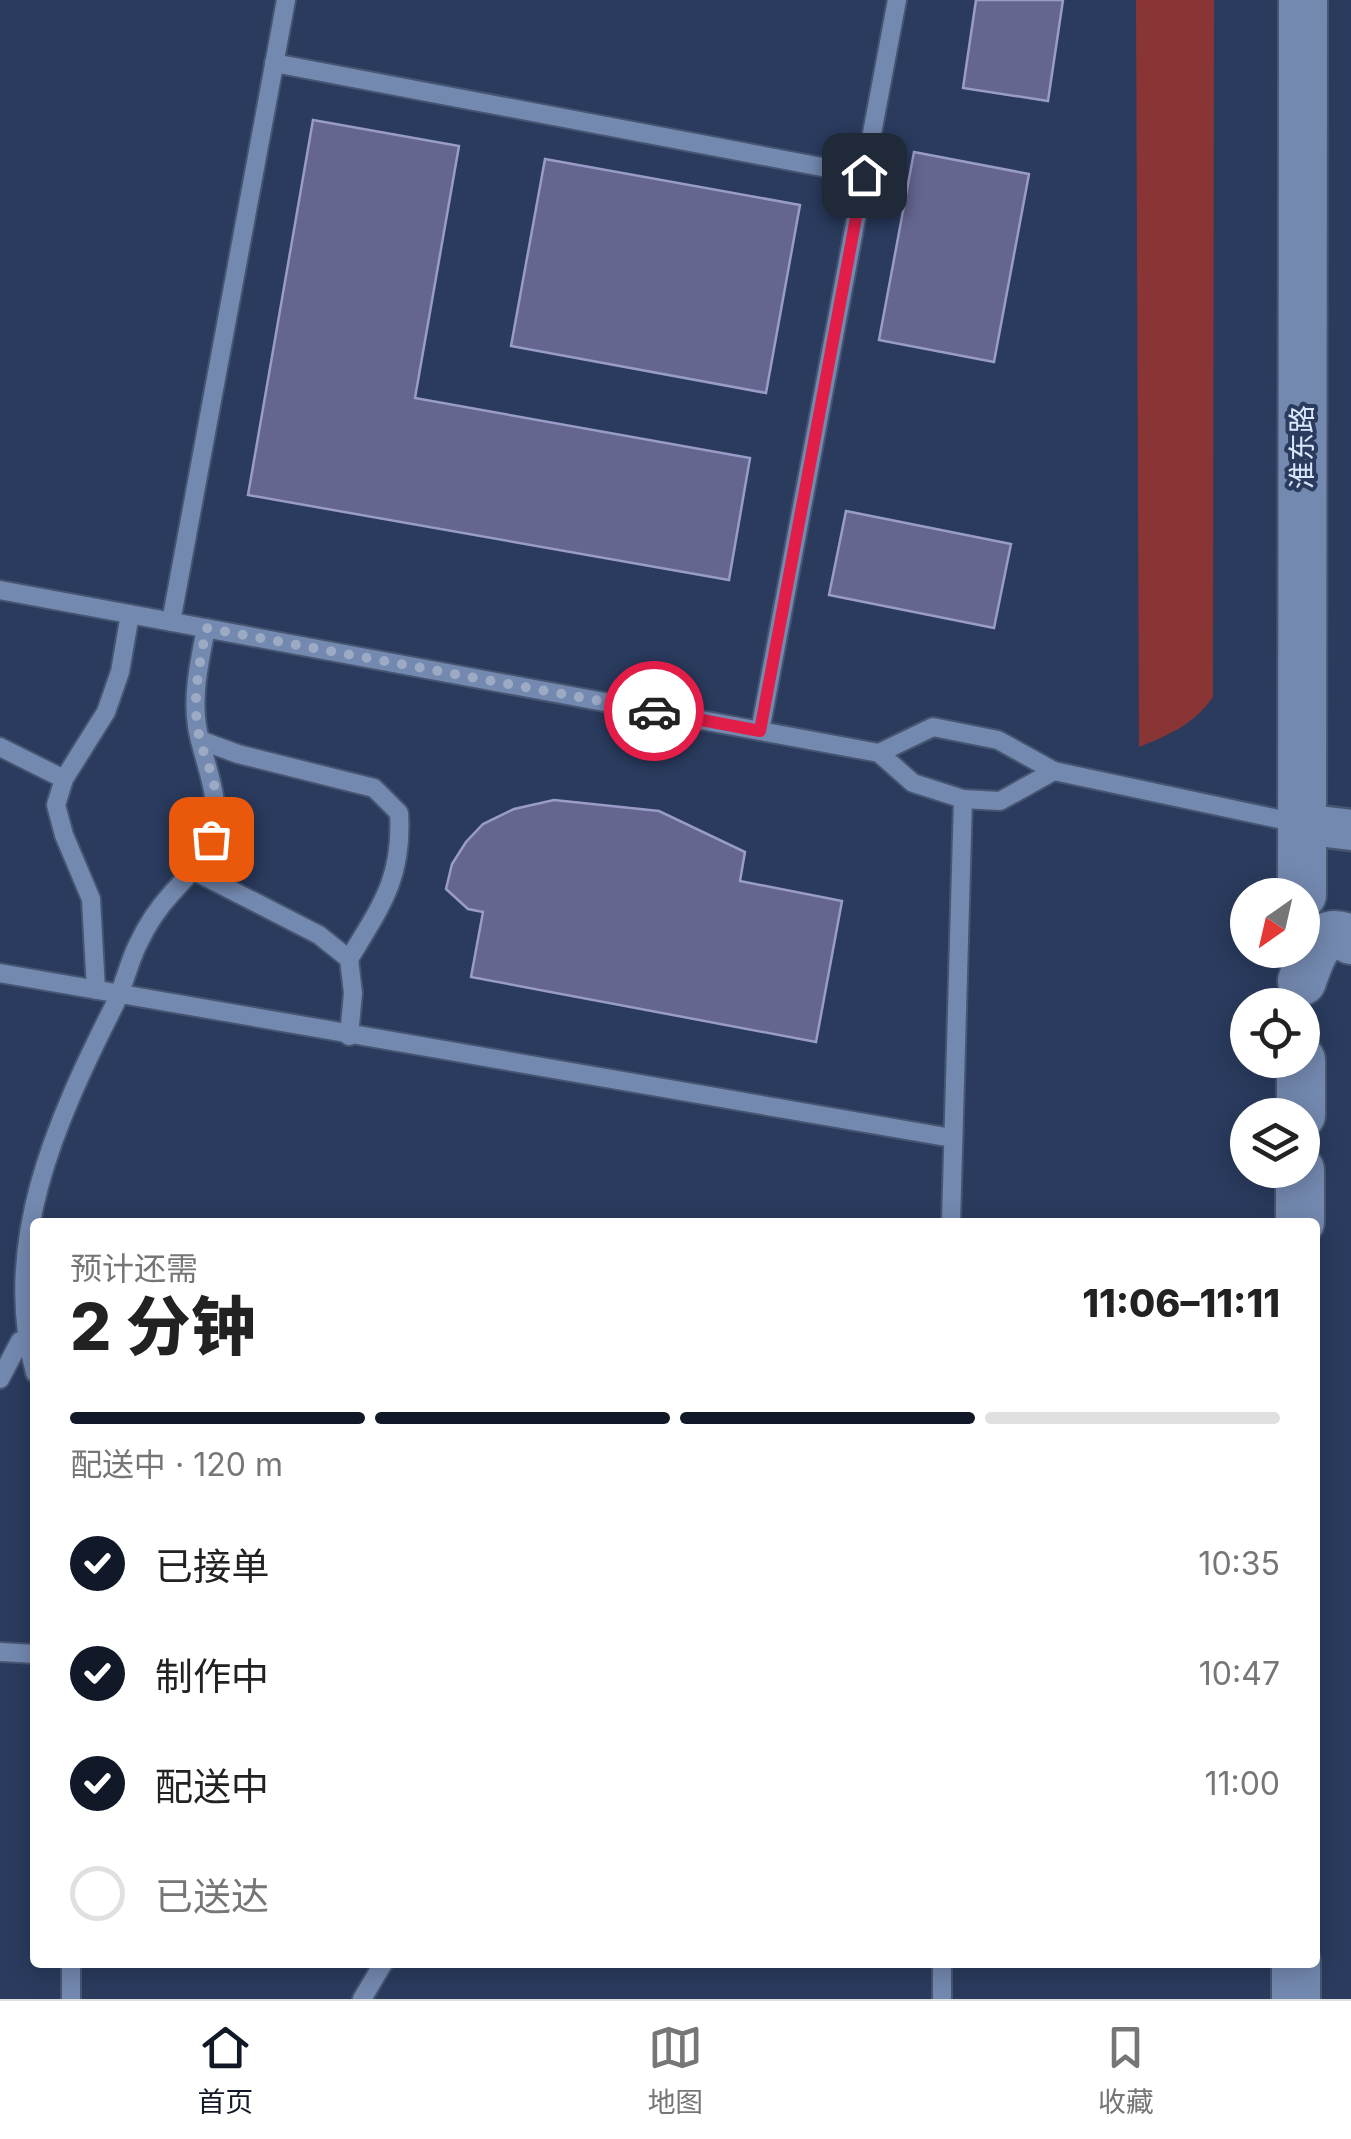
<!DOCTYPE html>
<html lang="zh">
<head>
<meta charset="utf-8">
<style>
	body { margin:0; font-family:Inter,"Noto Sans SC",sans-serif; background:#f6f6f6; color:#222; height:100vh; display:flex; flex-direction:column; font-size:38px; white-space:nowrap }
	* { box-sizing:border-box; margin:0 }
	p { font-size:32px; color:#767676 }
	.icon { flex:none; width:55px; height:55px; fill:none; stroke:currentColor; stroke-width:2; stroke-linecap:round; stroke-linejoin:round }
	.map { position:relative; flex:1; overflow:hidden }
	.panel { position:absolute; left:30px; top:1218px; width:1290px; height:750px; display:flex; flex-direction:column; background:#fff; border-radius:10px; box-shadow:0 5px 25px #0003 }
	.panel>* { flex:none }
	.needle { width:65px; rotate:214deg }
	.buttons { position:absolute; left:1230px; top:878px; display:grid; gap:20px }
	.buttons a { display:grid; place-items:center; width:90px; height:90px; border-radius:50%; background:#fff; box-shadow:0 5px 25px #0003; font-size:50px }
	.pin { position:absolute; display:grid; place-items:center; width:85px; height:85px; color:#fff; margin:-42px; border-radius:20px; box-shadow:0 5px 15px #0006 }
	.courier { position:absolute; display:grid; place-items:center; width:100px; height:100px; margin:-50px; border:8px solid #e11d48; border-radius:50%; background:#fff; color:#222; box-shadow:0 2px 12px #0007 }
	.summary em { font-style:normal; font-weight:800 }
	.summary div { display:flex; flex-direction:column-reverse }
	.summary { display:flex; align-items:center; justify-content:space-between; height:170px; padding:0 40px }
	h1 { font-size:65px; font-weight:800; line-height:75px }
	.bar { display:grid; grid-template-columns:repeat(4,1fr); gap:15px 10px; align-content:center; height:120px; padding:0 40px }
	.bar i { height:12px; border-radius:8px; background:#e0e0e0 }
	.bar .selected { background:#111827 }
	.bar p { grid-column:span 4 }
	ol { padding:0 40px; list-style:none }
	li { display:flex; align-items:center; gap:30px; height:110px }
	li p { margin-inline-start:auto }
	li .icon { padding:10px; border-radius:50%; background:#111827; color:#fff; stroke-width:4 }
	li:last-child { color:#767676 }
	li i { width:55px; height:55px; border:5px solid #e0e0e0; border-radius:50% }
	.tab-bar { display:flex; justify-content:space-around; align-items:center; height:140px; border-top:2px solid #e0e0e0; background:#fff; font-size:28px; color:#767676 }
	.tab-bar a { display:grid; justify-items:center; gap:5px }
	.tab-bar .selected { color:#111827 }
	.map>svg:first-child { display:block }
	.green { fill:#8a3535 }
	.building { fill:#65668f; stroke:#9a9cc8; stroke-width:2.5 }
	.lines { fill:none; stroke-linecap:round; stroke-linejoin:round }
	.service-casing { stroke:#465571; stroke-width:22 }
	.tertiary-casing { stroke:#465571; stroke-width:45 }
	.secondary-casing { stroke:#465571; stroke-width:52 }
	.service { stroke:#7489b0; stroke-width:18 }
	.tertiary { stroke:#7489b0; stroke-width:40 }
	.secondary { stroke:#7489b0; stroke-width:48 }
	.done { stroke:#9caac4; stroke-width:10; stroke-dasharray:0 18 }
	.route { stroke:#e11d48; stroke-width:12 }
	.labels { text-anchor:middle; dominant-baseline:central; stroke-width:8; stroke-linejoin:round; paint-order:stroke }
	.street-label { font-size:28px; fill:#dae6fb; stroke:#2a3b5e }
</style>
</head>
<body>
<div class="map">
<svg width="1351" height="1999" viewBox="0 0 1351 1999">
	<rect width="100%" height="100%" fill="#2a3b5e"/>
	<path class="green" d="M1136,0H1214L1213,697C1194,724 1169,735 1139,747Z"/>
	<g class="building">
		<polygon points="976,0 1063,0 1048,101 963,88"/>
		<polygon points="313,120 459,146 415,398 750,458 729,580 248,495"/>
		<polygon points="914,152 1029,174 994,362 879,340"/>
		<polygon points="545,159 800,205 766,393 511,346"/>
		<polygon points="846,511 1011,544 994,628 829,595"/>
		<polygon points="554,800 659,811 745,852 740,881 842,901 816,1042 471,977 483,912 468,909 446,889 452,864 466,842 483,824 514,809"/>
	</g>
	<g class="lines">
		<defs>
			<g id="service">
				<polyline points="274,63 864,175"/>
				<polyline points="0,590 879,753 913,783 963,799 1000,801 1054,771"/>
				<polyline points="171,622 286,0"/>
				<polyline points="760,731 897,0"/>
				<path d="M200,740L238,754L374,788L399,813C403,878 381,906 349,959"/>
				<polyline points="0,747 64,779"/>
				<polyline points="879,753 933,727 998,740 1054,771 1302,824"/>
				<polyline points="194,871 319,935 349,959 353,993 349,1036"/>
				<polyline points="0,973 952,1138"/>
				<polyline points="96,990 91,899 64,835 56,805 64,779 106,712 120,672 130,614"/>
				<polyline points="951,1222 963,799"/>
				<path d="M35,1373C0,1245 56,1121 113,1008C124,987 128,964 138,944C146,927 159,907 172,893C187,876 204,860 211,838C224,798 203,764 197,726C192,693 200,660 206,628"/>
				<polyline points="0,1379 20,1341"/>
				<polyline points="0,1652 35,1654"/>
				<polyline points="71,1962 71,1999"/>
				<polyline points="362,1999 384,1962"/>
				<polyline points="942,1999 942,1962"/>
			</g>
			<polyline id="tertiary" points="1302,824 1351,830"/>
			<g id="secondary">
				<polyline points="1302,895 1303,0"/>
				<path d="M1302,981C1311,956 1320,922 1351,940"/>
				<polyline points="1301,1115 1301,1060"/>
				<polyline points="1300,1222 1300,1170"/>
				<polyline points="1296,1999 1296,1962"/>
			</g>
		</defs>
		<use href="#service" class="service-casing"/>
		<use href="#tertiary" class="tertiary-casing"/>
		<use href="#secondary" class="secondary-casing"/>
		<use href="#service" class="service"/>
		<use href="#tertiary" class="tertiary"/>
		<use href="#secondary" class="secondary"/>
	</g>
	<g class="lines">
		<path class="done" d="M211,839C215,821 218,802 214,784C209,763 199,745 197,723C193,691 201,659 206,628L654,711"/>
		<polyline class="route" points="654,711 760,731 864,175"/>
	</g>
	<g class="labels">
		<g class="street-label">
			<text transform="translate(1302 447) rotate(-90)">淮东路</text>
		</g>
	</g>
</svg>
<div class="buttons">
<a><svg class="needle" viewBox="-14 -14 28 28"><path d="M0-13l5 13h-10z" fill="#e53935"/><path d="M0 13l5-13h-10z" fill="#767676"/></svg></a>
<a><svg class="icon" aria-label="locate" viewBox="0 0 24 24"><circle cx="12" cy="12" r="6"/><path d="M12 2v4M12 18v4M2 12h4M18 12h4"/></svg></a>
<a><svg class="icon" aria-label="layers" viewBox="0 0 24 24"><path d="M12 4l9 5-9 5-9-5zM3 14l9 5 9-5"/></svg></a>
</div>
<div class="pin" style="left:211px;top:839px;background:#ea580c"><svg class="icon" aria-label="bag" viewBox="0 0 24 24"><path d="M5 8h14l-1 12H6zM9 8a3 3 0 0 1 6 0"/></svg></div>
<div class="pin" style="left:864px;top:175px;background:#1f2937"><svg class="icon" aria-label="home" viewBox="0 0 24 24"><path d="M3 11l9-7 9 7M6 9v11h12V9"/></svg></div>
<div class="courier" style="left:654px;top:711px"><svg class="icon" aria-label="car" viewBox="0 0 24 24"><path d="M5 17H2v-5l4-1 3-4h7l3 4 3 1v5h-3M9 17h6M6 11h13"/><circle cx="7" cy="17" r="2"/><circle cx="17" cy="17" r="2"/></svg></div>
<section class="panel">
<div class="summary"><div><h1>2 分钟</h1><p>预计还需</p></div><em>11:06–11:11</em></div>
<div class="bar"><i class="selected"></i><i class="selected"></i><i class="selected"></i><i></i><p>配送中 · 120 m</p></div>
<ol>
<li><svg class="icon" aria-label="check" viewBox="0 0 24 24"><path d="M5 12l5 5 9-10"/></svg>已接单<p>10:35</p></li>
<li><svg class="icon" aria-label="check" viewBox="0 0 24 24"><path d="M5 12l5 5 9-10"/></svg>制作中<p>10:47</p></li>
<li><svg class="icon" aria-label="check" viewBox="0 0 24 24"><path d="M5 12l5 5 9-10"/></svg>配送中<p>11:00</p></li>
<li><i></i>已送达</li>
</ol>
</section>
</div>
<nav class="tab-bar">
<a class="selected"><svg class="icon" aria-label="home" viewBox="0 0 24 24"><path d="M3 11l9-7 9 7M6 9v11h12V9"/></svg>首页</a>
<a><svg class="icon" aria-label="map" viewBox="0 0 24 24"><path d="M3 6l6-2 6 2 6-2v14l-6 2-6-2-6 2zM9 4v14M15 6v14"/></svg>地图</a>
<a><svg class="icon" aria-label="saved" viewBox="0 0 24 24"><path d="M7 4h10v16l-5-4-5 4z"/></svg>收藏</a>
</nav>
</body>
</html>
